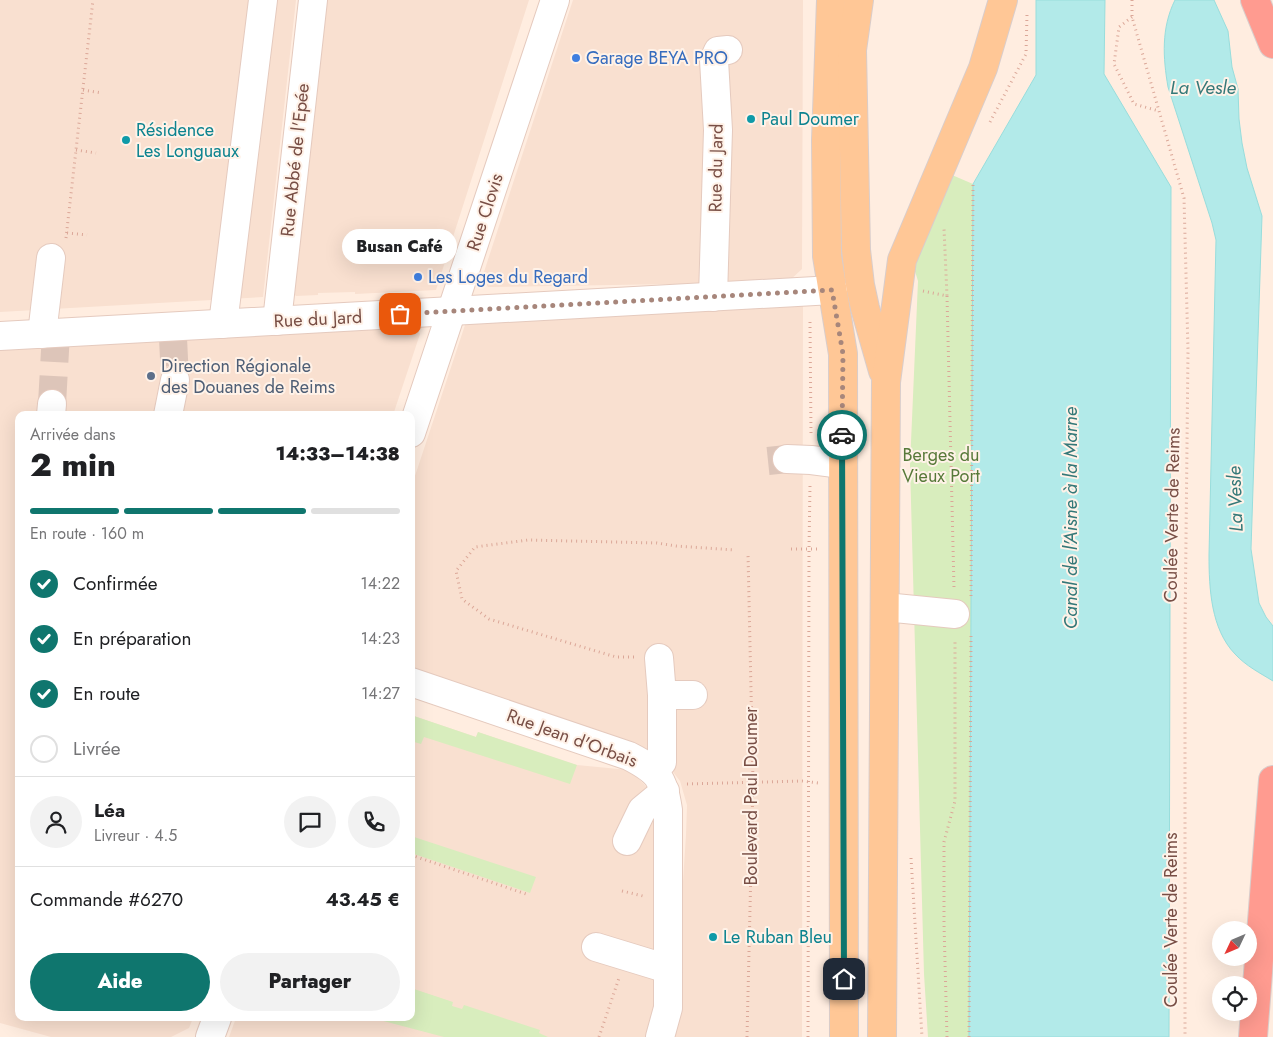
<!DOCTYPE html>
<html lang="fr">
<head>
<meta charset="utf-8">
<style>
	body { margin:0; font-family:Jost,sans-serif; background:#f2f2f2; color:#202124; height:100vh; display:flex; flex-direction:column; font-size:19px; white-space:nowrap }
	* { box-sizing:border-box; margin:0 }
	p { font-size:16px; color:#757577 }
	.icon { flex:none; width:28px; height:28px; fill:none; stroke:currentColor; stroke-width:2; stroke-linecap:round; stroke-linejoin:round }
	.map { position:relative; flex:1; overflow:hidden }
	.drawer { position:absolute; left:15px; top:411px; width:400px; height:610px; display:flex; flex-direction:column; background:#fff; border-radius:10px; box-shadow:0 5px 20px #0002 }
	.drawer>* { flex:none }
	.needle { width:32px; rotate:226deg }
	.controls { position:absolute; left:1212px; top:921px; display:grid; gap:10px }
	.controls a { display:grid; place-items:center; width:45px; height:45px; border-radius:50%; background:#fff; box-shadow:0 5px 20px #0002; font-size:25px }
	.pin { position:absolute; display:grid; place-items:center; width:42px; height:42px; color:#fff; margin:-21px; border-radius:10px; box-shadow:0 2px 8px #0006 }
	.courier { position:absolute; display:grid; place-items:center; width:50px; height:50px; margin:-25px; border:4px solid #0f766e; border-radius:50%; background:#fff; color:#222; box-shadow:0 1px 6px #0007 }
	.bubble { position:absolute; height:35px; border-radius:18px; background:#fff; box-shadow:0 5px 20px #0002; font-size:16px; font-weight:800; line-height:35px; text-align:center }
	.summary em { font-style:normal; font-weight:800 }
	.summary div { display:flex; flex-direction:column-reverse }
	.summary { display:flex; align-items:center; justify-content:space-between; height:85px; padding:0 15px }
	h1 { font-size:32px; font-weight:800; line-height:38px }
	.bar { display:grid; grid-template-columns:repeat(4,1fr); gap:8px 5px; align-content:center; height:60px; padding:0 15px }
	.bar i { height:6px; border-radius:4px; background:#e0e0e0 }
	.bar .current { background:#0f766e }
	.bar p { grid-column:span 4 }
	.line { display:flex; align-items:center; gap:12px; padding:0 15px; border-top:1px solid #e0e0e0 }
	.line div { flex:1 }
	.round { display:grid; place-items:center; flex:none; width:52px; height:52px; border-radius:26px; background:#f2f2f2 }
	ol { padding:0 15px; list-style:none }
	li { display:flex; align-items:center; gap:15px; height:55px }
	li p { margin-inline-start:auto }
	li .icon { padding:5px; border-radius:50%; background:#0f766e; color:#fff; stroke-width:4 }
	li:last-child { color:#757577 }
	li i { width:28px; height:28px; border:2px solid #e0e0e0; border-radius:50% }
	.action { display:flex; gap:10px; margin-top:auto; padding:10px 15px }
	.action a { flex:1; height:58px; border-radius:30px; background:#0f766e; color:#fff; font-size:20px; font-weight:800; line-height:58px; text-align:center }
	.action a+a { background:#f2f2f2; color:#202124 }
	.map>svg:first-child { display:block }
	.residential { fill:#f9e0d0 }
	.green { fill:#d8edbd }
	.water { fill:#b2eae9; stroke:#98dddc }
	.lines { fill:none; stroke-linecap:round; stroke-linejoin:round }
	.minor-tunnel { stroke:#ddc5b9; stroke-width:28; stroke-dasharray:28 14; stroke-linecap:butt }
	.minor-casing { stroke:#e5cabe; stroke-width:30 }
	.major-casing { stroke:#d9cdcb; stroke-width:30 }
	.highway-casing { stroke:#d9cdcb; stroke-width:30 }
	.path { stroke:#dba798; stroke-width:3; stroke-dasharray:1 4; stroke-linecap:butt }
	.minor { stroke:#fff; stroke-width:28 }
	.major { stroke:#ffc796; stroke-width:28 }
	.highway { stroke:#ff9b90; stroke-width:28 }
	.done { stroke:#a7867b; stroke-width:5; stroke-dasharray:0 9 }
	.route { stroke:#0f766e; stroke-width:6 }
	.shop-dot { fill:#3f7fe0; stroke:#fff2e8; stroke-width:2 }
	.culture-dot { fill:#0f9aa8; stroke:#fff2e8; stroke-width:2 }
	.service-dot { fill:#5c6f8a; stroke:#fff2e8; stroke-width:2 }
	.labels { text-anchor:middle; dominant-baseline:central; stroke-width:4; stroke-linejoin:round; paint-order:stroke }
	.shop-label { font-size:18px; fill:#366cbe; stroke:#fff2e8; text-anchor:start }
	.culture-label { font-size:18px; fill:#0d838f; stroke:#fff2e8; text-anchor:start }
	.street-label { font-size:18px; fill:#784e45; stroke:#fff2e8 }
	.service-label { font-size:18px; fill:#4e5e75; stroke:#fff2e8; text-anchor:start }
	.park-label { font-size:18px; fill:#577939; stroke:#fff2e8 }
	.water-label { font-size:19px; font-style:italic; fill:#347878; stroke:#fff2e8 }
</style>
</head>
<body>
<div class="map">
<svg width="1273" height="1037" viewBox="0 0 1273 1037">
	<rect width="100%" height="100%" fill="#ffede0"/>
	<g class="residential">
		<polygon points="0,0 296,0 263,297 0,312"/>
		<polygon points="326,0 529,0 436,290 355,294 355,292 318,293 318,295 296,296 293,293"/>
		<polygon points="573,0 803,0 802,269 788,282 488,287 482,278"/>
		<polygon points="803,302 802,1037 671,1037 674,1021 686,835 687,805 680,781 663,759 653,752 411,670 411,488 466,322"/>
		<polygon points="413,325 420,334 393,415 19,415 19,1018 193,1018 189,1028 171,1037 51,1037 0,1023 0,348"/>
		<polygon points="411,715 476,737 478,732 577,765 629,770 643,783 654,797 657,994 648,1037 229,1037 236,1018 411,1018"/>
	</g>
	<g class="green">
		<polygon points="952,175 973,184 969,1037 928,1037 924,974 910,465 918,281 914,268"/>
		<polygon points="411,715 476,737 478,732 577,765 570,784 424,737 421,744 411,741"/>
		<polygon points="411,836 536,877 530,893 411,853"/>
		<polygon points="411,988 453,1002 452,1006 462,1009 464,1005 540,1030 539,1033 548,1037 444,1037 372,1018 411,1018"/>
	</g>
	<g class="water">
		<polygon points="1036,0 1105,0 1104,74 1171,187 1169,1037 969,1037 973,184 1036,75"/>
		<path d="M1175,0H1214L1228,31L1232,67L1238,89L1239,119L1242,143L1247,168L1262,216L1251,549L1259,603L1266,617L1273,626V681C1260,673 1246,666 1235,654C1211,629 1209,589 1209,555L1216,240L1212,223L1168,87C1163,58 1161,28 1175,0Z"/>
	</g>
	<g class="lines">
		<g class="minor-tunnel">
			<polyline points="173,338 175,380"/>
			<polyline points="52,404 56,333"/>
			<polyline points="768,461 787,459"/>
		</g>
		<defs>
			<g id="minor">
				<polyline points="713,297 718,130 714,60 718,51 728,50"/>
				<polyline points="277,321 313,0"/>
				<polyline points="223,324 263,0"/>
				<polyline points="42,334 51,258"/>
				<polyline points="0,336 833,290"/>
				<polyline points="51,415 52,404"/>
				<polyline points="168,415 175,380"/>
				<polyline points="411,433 555,0"/>
				<polyline points="787,459 811,460 842,464"/>
				<polyline points="885,607 955,614"/>
				<path d="M411,682L629,756C658,771 663,777 668,810V1008L660,1037"/>
				<polyline points="662,695 693,695"/>
				<polyline points="652,770 662,762 662,695 659,658"/>
				<polyline points="627,841 642,810 665,791"/>
				<polyline points="596,947 668,969"/>
				<polyline points="210,1037 217,1018"/>
			</g>
			<g id="major">
				<polyline points="831,0 826,140 827,256 843,354 844,1037"/>
				<polyline points="859,0 852,50 856,250 860,285 865,308 883,371"/>
				<polyline points="882,1037 886,382 902,260 983,68 1003,0"/>
			</g>
			<g id="highway">
				<polyline points="1255,0 1273,44"/>
				<polyline points="1253,1037 1273,780"/>
			</g>
		</defs>
		<use href="#minor" class="minor-casing"/>
		<use href="#major" class="major-casing"/>
		<use href="#highway" class="highway-casing"/>
		<g class="path">
			<polyline points="1132,0 1132,17 1184,198 1188,350 1185,632 1185,1037"/>
			<polyline points="1132,17 1119,27 1114,64 1134,104 1159,111"/>
			<polyline points="83,90 102,93"/>
			<polyline points="990,122 1026,54 1027,14"/>
			<polyline points="76,150 96,153"/>
			<polyline points="67,233 87,235"/>
			<polyline points="66,238 93,0"/>
			<polyline points="923,291 947,296 944,228"/>
			<polyline points="947,296 954,588"/>
			<polyline points="810,322 811,436"/>
			<polyline points="791,549 820,549"/>
			<polyline points="971,596 973,184"/>
			<polyline points="634,657 616,657 489,619 462,599 456,571 475,547 528,540 657,543 676,546 735,550"/>
			<polyline points="687,784 802,781 818,783"/>
			<polyline points="411,855 529,895"/>
			<polyline points="911,858 922,1037"/>
			<polyline points="622,891 643,896"/>
			<polyline points="599,1037 619,978"/>
			<polyline points="747,1037 753,782 748,554"/>
			<polyline points="808,1037 809,549 810,485"/>
			<polyline points="947,1037 944,924 944,842 955,801 955,639"/>
			<polyline points="969,1037 971,633"/>
		</g>
		<use href="#minor" class="minor"/>
		<use href="#major" class="major"/>
		<use href="#highway" class="highway"/>
	</g>
	<g class="lines">
		<polyline class="done" points="400,314 832,290 843,354 842,435"/>
		<polyline class="route" points="842,435 844,979"/>
	</g>
	<g class="shop-dot">
		<circle cx="576" cy="58" r="5"/>
		<circle cx="418" cy="277" r="5"/>
	</g>
	<g class="culture-dot">
		<circle cx="751" cy="119" r="5"/>
		<circle cx="126" cy="140" r="5"/>
		<circle cx="713" cy="937" r="5"/>
	</g>
	<circle class="service-dot" cx="151" cy="376" r="5"/>
	<g class="labels">
		<g class="shop-label">
			<text x="586" y="58">Garage BEYA PRO</text>
			<text x="428" y="277">Les Loges du Regard</text>
		</g>
		<g class="culture-label">
			<text x="761" y="119">Paul Doumer</text>
			<text x="136" y="130">Résidence<tspan x="136" dy="21">Les Longuaux</tspan></text>
			<text x="723" y="937">Le Ruban Bleu</text>
		</g>
		<g class="street-label">
			<text transform="translate(295 160) rotate(-84)">Rue Abbé de l'Epée</text>
			<text transform="translate(716 168) rotate(-89)">Rue du Jard</text>
			<text transform="translate(485 212) rotate(-72)">Rue Clovis</text>
			<text transform="translate(318 319) rotate(-3)">Rue du Jard</text>
			<text transform="translate(1172 515) rotate(-89)">Coulée Verte de Reims</text>
			<text transform="translate(572 738) rotate(20)">Rue Jean d'Orbais</text>
			<text transform="translate(751 796) rotate(-90)">Boulevard Paul Doumer</text>
			<text transform="translate(1171 920) rotate(-90)">Coulée Verte de Reims</text>
		</g>
		<g class="service-label">
			<text x="161" y="366">Direction Régionale<tspan x="161" dy="21">des Douanes de Reims</tspan></text>
		</g>
		<g class="park-label">
			<text x="941" y="455">Berges du<tspan x="941" dy="21">Vieux Port</tspan></text>
		</g>
		<g class="water-label">
			<text x="1203" y="87">La Vesle</text>
			<text transform="translate(1235 499) rotate(-92)">La Vesle</text>
			<text transform="translate(1070 518) rotate(-90)">Canal de l'Aisne à la Marne</text>
		</g>
	</g>
</svg>
<div class="controls">
<a><svg class="needle" viewBox="-14 -14 28 28"><path d="M0-13l5 13h-10z" fill="#e53935"/><path d="M0 13l5-13h-10z" fill="#757577"/></svg></a>
<a><svg class="icon" aria-label="locate" viewBox="0 0 24 24"><circle cx="12" cy="12" r="6"/><path d="M12 2v4M12 18v4M2 12h4M18 12h4"/></svg></a>
</div>
<div class="pin" style="left:400px;top:314px;background:#ea580c"><svg class="icon" aria-label="bag" viewBox="0 0 24 24"><path d="M5 8h14l-1 12H6zM9 8a3 3 0 0 1 6 0"/></svg></div>
<div class="pin" style="left:844px;top:979px;background:#1f2937"><svg class="icon" aria-label="home" viewBox="0 0 24 24"><path d="M3 11l9-7 9 7M6 9v11h12V9"/></svg></div>
<div class="courier" style="left:842px;top:435px"><svg class="icon" aria-label="car" viewBox="0 0 24 24"><path d="M5 17H2v-5l4-1 3-4h7l3 4 3 1v5h-3M9 17h6M6 11h13"/><circle cx="7" cy="17" r="2"/><circle cx="17" cy="17" r="2"/></svg></div>
<div class="bubble" style="left:342px;top:229px;width:115px">Busan Café</div>
<section class="drawer">
<div class="summary"><div><h1>2 min</h1><p>Arrivée dans</p></div><em>14:33–14:38</em></div>
<div class="bar"><i class="current"></i><i class="current"></i><i class="current"></i><i></i><p>En route · 160 m</p></div>
<ol>
<li><svg class="icon" aria-label="check" viewBox="0 0 24 24"><path d="M5 12l5 5 9-10"/></svg>Confirmée<p>14:22</p></li>
<li><svg class="icon" aria-label="check" viewBox="0 0 24 24"><path d="M5 12l5 5 9-10"/></svg>En préparation<p>14:23</p></li>
<li><svg class="icon" aria-label="check" viewBox="0 0 24 24"><path d="M5 12l5 5 9-10"/></svg>En route<p>14:27</p></li>
<li><i></i>Livrée</li>
</ol>
<div class="line" style="height:90px"><a class="round"><svg class="icon" aria-label="person" viewBox="0 0 24 24"><circle cx="12" cy="8" r="4"/><path d="M4 21q1-7 8-7t8 7"/></svg></a><div><b>Léa</b><p>Livreur · 4.5</p></div><a class="round"><svg class="icon" aria-label="chat" viewBox="0 0 24 24"><path d="M4 5h16v11H9l-5 4z"/></svg></a><a class="round"><svg class="icon" aria-label="phone" viewBox="0 0 24 24"><path d="M5 4h4l2 5-3 2q2 4 5 5l2-3 5 2v4C11 20 4 13 5 4z"/></svg></a></div>
<div class="line" style="height:65px"><div>Commande #6270</div><b>43.45 €</b></div>
<div class="action"><a>Aide</a><a>Partager</a></div>
</section>
</div>
</body>
</html>
